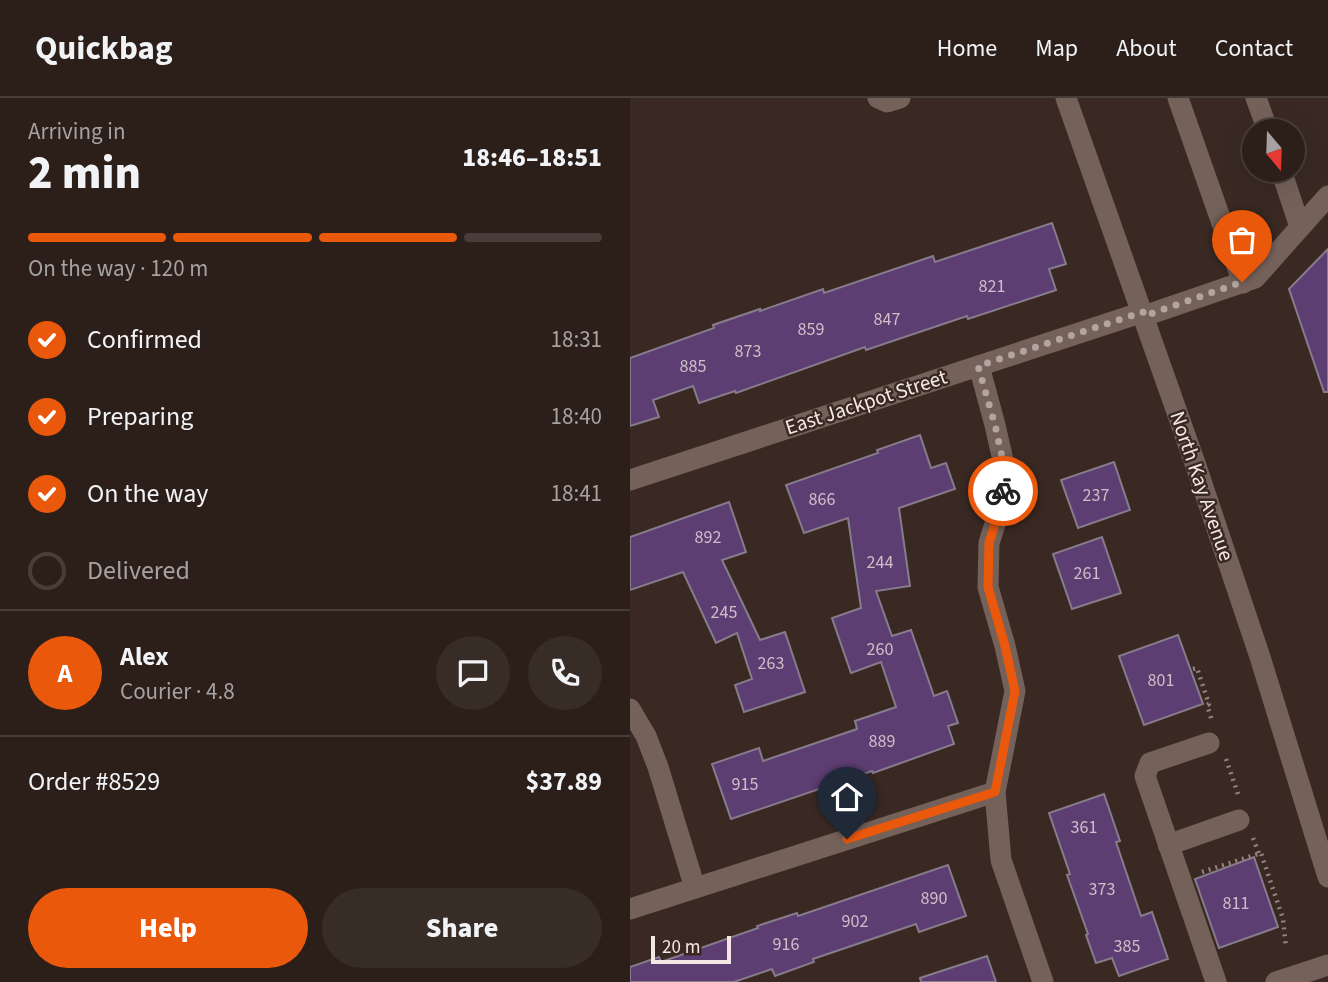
<!DOCTYPE html>
<html lang="en">
<head>
<meta charset="utf-8">
<style>
	body { margin:0; font-family:"Source Sans 3",sans-serif; background:#382c27; color:#f1f3f6; height:100vh; display:flex; flex-direction:column; font-size:26px; white-space:nowrap }
	* { box-sizing:border-box; margin:0 }
	p { font-size:23px; color:#a6a2a2 }
	.icon { flex:none; width:38px; height:38px; fill:none; stroke:currentColor; stroke-width:2; stroke-linecap:round; stroke-linejoin:round }
	.map { position:relative; flex:1; overflow:hidden }
	.sheet { display:flex; flex-direction:column; background:#2c1f1a; width:630px }
	.sheet>* { flex:none }
	.needle { width:46px; rotate:161deg }
	.controls { position:absolute; left:612px; top:21px; display:grid; gap:14px }
	.controls a { display:grid; place-items:center; width:63px; height:63px; border-radius:50%; background:#2c1f1a; box-shadow:0 7px 28px #0002,0 0 0 2px #483d39; font-size:35px }
	.scale { position:absolute; left:21px; bottom:18px; width:80px; box-sizing:border-box; padding-left:7px; border:4px solid #f3e8e4; border-top:0; font-size:19px; line-height:24px; white-space:nowrap; color:#f3e8e4; -webkit-text-stroke:5px #3a2923; paint-order:stroke }
	.pin { position:absolute; display:grid; place-items:center; width:60px; height:60px; color:#fff; margin:-72px -30px; border-radius:50% 50% 50% 0; rotate:-45deg; box-shadow:0 0 7px #0007 }
	.pin .icon { rotate:45deg }
	.courier { position:absolute; display:grid; place-items:center; width:70px; height:70px; margin:-35px; border:5px solid #ea580c; border-radius:50%; background:#fff; color:#222; box-shadow:0 2px 9px #0007 }
	.headline em { font-style:normal; font-weight:800 }
	.headline div { display:flex; flex-direction:column-reverse }
	.headline { display:flex; align-items:center; justify-content:space-between; height:119px; padding:0 28px }
	h1 { font-size:46px; font-weight:800; line-height:52px }
	.bar { display:grid; grid-template-columns:repeat(4,1fr); gap:10px 7px; align-content:center; height:84px; padding:0 28px }
	.bar i { height:9px; border-radius:5px; background:#483d39 }
	.bar .active { background:#ea580c }
	.bar p { grid-column:span 4 }
	.line { display:flex; align-items:center; gap:18px; padding:0 28px; border-top:2px solid #483d39 }
	.line div { flex:1 }
	.round { display:grid; place-items:center; flex:none; width:74px; height:74px; border-radius:37px; background:#382c27 }
	ol { padding:0 28px; list-style:none }
	li { display:flex; align-items:center; gap:21px; height:77px }
	li p { margin-inline-start:auto }
	li .icon { padding:7px; border-radius:50%; background:#ea580c; color:#fff; stroke-width:4 }
	li:last-child { color:#a6a2a2 }
	li i { width:38px; height:38px; border:4px solid #483d39; border-radius:50% }
	.primary-button { display:flex; gap:14px; margin-top:auto; padding:14px 28px }
	.primary-button a { flex:1; height:80px; border-radius:42px; background:#ea580c; color:#fff; font-size:28px; font-weight:800; line-height:80px; text-align:center }
	.primary-button a+a { background:#382c27; color:#f1f3f6 }
	header { display:flex; align-items:center; gap:42px; box-sizing:border-box; height:98px; padding:0 35px; background:#2c1f1a; border-bottom:2px solid #483d39 }
	header strong { font-size:33px }
	nav { display:flex; gap:38px; margin-inline-start:auto; font-size:24px }
	main { display:flex; flex:1; min-height:0 }
	.map>svg:first-child { display:block }
	.building { fill:#5d3e72; stroke:#857c8c; stroke-width:2 }
	.lines { fill:none; stroke-linecap:round; stroke-linejoin:round }
	.path { stroke:#91837e; stroke-width:4.5; stroke-dasharray:2 5; stroke-linecap:butt }
	.minor { stroke:#74615a; stroke-width:21 }
	.done { stroke:#b2a5a0; stroke-width:7; stroke-dasharray:0 12.6 }
	.route { stroke:#ea580c; stroke-width:9 }
	.labels { text-anchor:middle; dominant-baseline:central; stroke-width:5; stroke-linejoin:round; paint-order:stroke }
	.number-label { font-size:18px; fill:#cebec8 }
	.street-label { font-size:21px; fill:#f3e8e4; stroke:#3a2923 }
</style>
</head>
<body>
<header>
<strong>Quickbag</strong>
<nav><a>Home</a><a>Map</a><a>About</a><a>Contact</a></nav>
</header>
<main>
<section class="sheet">
<div class="headline"><div><h1>2 min</h1><p>Arriving in</p></div><em>18:46–18:51</em></div>
<div class="bar"><i class="active"></i><i class="active"></i><i class="active"></i><i></i><p>On the way · 120 m</p></div>
<ol>
<li><svg class="icon" aria-label="check" viewBox="0 0 24 24"><path d="M5 12l5 5 9-10"/></svg>Confirmed<p>18:31</p></li>
<li><svg class="icon" aria-label="check" viewBox="0 0 24 24"><path d="M5 12l5 5 9-10"/></svg>Preparing<p>18:40</p></li>
<li><svg class="icon" aria-label="check" viewBox="0 0 24 24"><path d="M5 12l5 5 9-10"/></svg>On the way<p>18:41</p></li>
<li><i></i>Delivered</li>
</ol>
<div class="line" style="height:126px"><b class="round" style="background:#ea580c;color:#fff">A</b><div><b>Alex</b><p>Courier · 4.8</p></div><a class="round"><svg class="icon" aria-label="chat" viewBox="0 0 24 24"><path d="M4 5h16v11H9l-5 4z"/></svg></a><a class="round"><svg class="icon" aria-label="phone" viewBox="0 0 24 24"><path d="M5 4h4l2 5-3 2q2 4 5 5l2-3 5 2v4C11 20 4 13 5 4z"/></svg></a></div>
<div class="line" style="height:91px"><div>Order #8529</div><b>$37.89</b></div>
<div class="primary-button"><a>Help</a><a>Share</a></div>
</section>
<div class="map">
<svg width="698" height="884" viewBox="0 0 698 884">
	<rect width="100%" height="100%" fill="#3a2923"/>
	<g class="building">
		<polygon points="422,125 436,166 419,171 426,192 338,221 337,218 236,252 235,249 106,295 105,293 69,305 63,288 23,302 29,319 0,328 0,260 84,230 83,227 130,211 130,213 193,191 194,195 303,158 305,164"/>
		<polygon points="698,151 698,294 694,294 659,191"/>
		<polygon points="290,337 301,370 316,365 325,391 269,410 280,488 246,493 262,538 281,532 304,598 317,593 328,625 318,628 324,646 243,675 242,673 101,721 82,666 129,650 133,663 227,631 225,623 266,609 251,564 221,575 202,520 231,510 218,420 174,435 156,387 248,355 247,352"/>
		<polygon points="484,364 500,412 448,430 431,382"/>
		<polygon points="99,404 116,454 92,462 130,542 155,534 175,594 114,614 105,587 122,581 107,535 86,545 53,474 0,492 0,439"/>
		<polygon points="472,439 491,495 442,511 423,456"/>
		<polygon points="548,537 573,606 514,627 489,558"/>
		<polygon points="474,696 490,743 486,744 511,818 522,814 538,861 489,878 482,860 466,865 456,837 458,836 437,777 440,776 419,715"/>
		<polygon points="624,759 648,829 589,850 565,781"/>
		<polygon points="318,767 336,818 289,834 286,826 183,861 184,864 145,878 142,871 104,884 0,884 0,869 29,859 31,864 128,830 127,828 167,815 168,818"/>
		<polygon points="357,858 366,884 291,884 290,880"/>
	</g>
	<g class="lines">
		<g class="path">
			<polyline points="563,571 567,570 579,606 577,607 582,623"/>
			<polyline points="596,661 609,699"/>
			<polyline points="623,740 629,756"/>
			<polyline points="572,774 631,755 653,821 656,850"/>
		</g>
		<g class="minor">
			<polyline points="248,0 257,4 270,0"/>
			<polyline points="436,0 566,368 630,559 698,779"/>
			<polyline points="548,0 613,185"/>
			<polyline points="626,0 638,33"/>
			<polyline points="651,72 670,129"/>
			<polyline points="514,218 625,180 698,98"/>
			<polyline points="349,268 365,327 375,371 371,407 359,445 358,489 375,548 385,593 365,694 371,762 413,884"/>
			<polyline points="0,382 513,214"/>
			<polyline points="0,611 16,638 28,669 65,790"/>
			<polyline points="579,645 520,665 515,678 586,884"/>
			<polyline points="538,747 609,722"/>
			<polyline points="0,811 365,694"/>
			<polyline points="646,884 698,867"/>
		</g>
	</g>
	<g class="lines">
		<polyline class="done" points="373,393 375,372 365,327 348,268 513,214 514,218 612,184"/>
		<polyline class="route" points="217,741 365,694 385,593 375,548 358,489 359,445 371,407 373,393"/>
	</g>
	<g class="labels">
		<g class="number-label">
			<text x="362" y="188">821</text>
			<text x="257" y="221">847</text>
			<text x="181" y="231">859</text>
			<text x="118" y="253">873</text>
			<text x="63" y="268">885</text>
			<text x="466" y="397">237</text>
			<text x="192" y="401">866</text>
			<text x="78" y="439">892</text>
			<text x="250" y="464">244</text>
			<text x="457" y="475">261</text>
			<text x="94" y="514">245</text>
			<text x="250" y="551">260</text>
			<text x="141" y="565">263</text>
			<text x="531" y="582">801</text>
			<text x="252" y="643">889</text>
			<text x="115" y="686">915</text>
			<text x="454" y="729">361</text>
			<text x="472" y="791">373</text>
			<text x="304" y="800">890</text>
			<text x="606" y="805">811</text>
			<text x="225" y="823">902</text>
			<text x="156" y="846">916</text>
			<text x="497" y="848">385</text>
		</g>
		<g class="street-label">
			<text transform="translate(236 304) rotate(-18)">East Jackpot Street</text>
			<text transform="translate(572 388) rotate(71)">North Kay Avenue</text>
		</g>
	</g>
</svg>
<div class="controls">
<a><svg class="needle" viewBox="-14 -14 28 28"><path d="M0-13l5 13h-10z" fill="#e53935"/><path d="M0 13l5-13h-10z" fill="#a6a2a2"/></svg></a>
</div>
<div class="scale">20 m</div>
<div class="pin" style="left:612px;top:184px;background:#ea580c"><svg class="icon" aria-label="bag" viewBox="0 0 24 24"><path d="M5 8h14l-1 12H6zM9 8a3 3 0 0 1 6 0"/></svg></div>
<div class="pin" style="left:217px;top:741px;background:#1f2937"><svg class="icon" aria-label="home" viewBox="0 0 24 24"><path d="M3 11l9-7 9 7M6 9v11h12V9"/></svg></div>
<div class="courier" style="left:373px;top:393px"><svg class="icon" aria-label="bike" viewBox="0 0 24 24"><circle cx="6" cy="16" r="4"/><circle cx="18" cy="16" r="4"/><path d="M6 16l4-8h5l3 8M10 8l3 8H6M13 5h3"/></svg></div>
</div>
</main>
</body>
</html>
